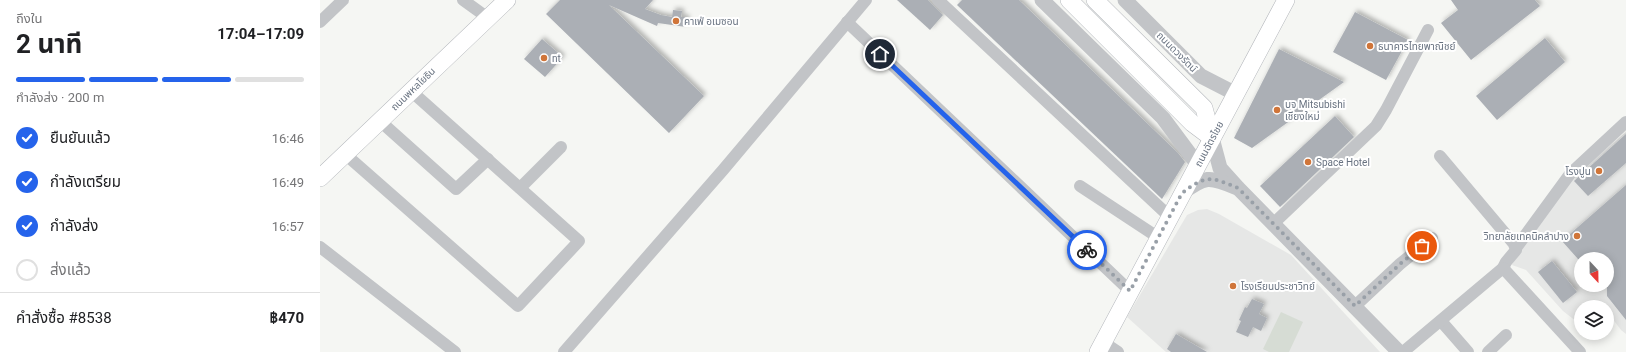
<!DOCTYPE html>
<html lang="th">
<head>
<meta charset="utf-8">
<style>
	body { margin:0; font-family:Roboto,"Noto Sans Thai",sans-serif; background:#f2f2f2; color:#202124; height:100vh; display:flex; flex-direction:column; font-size:15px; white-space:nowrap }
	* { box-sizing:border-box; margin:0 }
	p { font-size:13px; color:#757577 }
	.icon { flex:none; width:22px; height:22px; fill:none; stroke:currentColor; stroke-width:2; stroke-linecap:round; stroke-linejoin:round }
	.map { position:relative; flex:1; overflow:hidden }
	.details { display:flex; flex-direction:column; background:#fff; width:320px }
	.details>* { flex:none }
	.needle { width:26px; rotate:158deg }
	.controls { position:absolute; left:1254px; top:252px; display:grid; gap:8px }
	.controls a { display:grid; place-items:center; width:40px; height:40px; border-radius:50%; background:#fff; box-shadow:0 2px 10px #0003; font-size:20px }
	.pin { position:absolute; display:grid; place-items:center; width:34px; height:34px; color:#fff; margin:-17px; border:2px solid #fff; border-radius:50%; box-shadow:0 1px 4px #0007 }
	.courier { position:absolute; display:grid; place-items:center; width:40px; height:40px; margin:-20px; border:3px solid #2563eb; border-radius:50%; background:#fff; color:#222; box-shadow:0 1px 5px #0007 }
	.headline em { font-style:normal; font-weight:700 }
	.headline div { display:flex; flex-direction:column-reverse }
	.headline { display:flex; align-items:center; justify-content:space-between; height:68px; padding:0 16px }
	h1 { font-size:26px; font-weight:700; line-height:30px }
	.bar { display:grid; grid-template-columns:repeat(4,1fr); gap:6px 4px; align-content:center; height:48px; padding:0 16px }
	.bar i { height:5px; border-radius:3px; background:#e0e0e0 }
	.bar .on { background:#2563eb }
	.bar p { grid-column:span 4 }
	.line { display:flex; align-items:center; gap:10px; padding:0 16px; border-top:1px solid #e0e0e0 }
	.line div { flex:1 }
	ol { padding:0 16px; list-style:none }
	li { display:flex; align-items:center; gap:12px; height:44px }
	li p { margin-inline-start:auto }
	li .icon { padding:4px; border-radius:50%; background:#2563eb; color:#fff; stroke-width:4 }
	li:last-child { color:#757577 }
	li i { width:22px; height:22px; border:2px solid #e0e0e0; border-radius:50% }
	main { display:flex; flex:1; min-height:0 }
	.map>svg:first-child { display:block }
	.built { fill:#e6e7e6; fill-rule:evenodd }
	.green { fill:#d6dcd4 }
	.building { fill:#abafb5; filter:url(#shadow) }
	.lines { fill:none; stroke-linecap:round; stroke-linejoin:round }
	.secondary-casing { stroke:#b4b7bc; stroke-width:18 }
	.minor { stroke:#c2c4c7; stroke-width:12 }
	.tertiary { stroke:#c2c4c7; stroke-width:15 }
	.secondary { stroke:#fff; stroke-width:17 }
	.done { stroke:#99a0a8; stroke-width:4; stroke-dasharray:0 7.2 }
	.route { stroke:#2563eb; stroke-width:5 }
	.poi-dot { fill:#d07539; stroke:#fff; stroke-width:1.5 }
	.labels { text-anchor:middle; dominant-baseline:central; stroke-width:4; stroke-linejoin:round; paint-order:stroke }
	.poi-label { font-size:10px; fill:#687280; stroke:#fff; text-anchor:start }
	.street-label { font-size:10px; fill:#687280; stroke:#fff }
</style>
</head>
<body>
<main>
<section class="details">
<div class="headline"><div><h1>2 นาที</h1><p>ถึงใน</p></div><em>17:04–17:09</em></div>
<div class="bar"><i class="on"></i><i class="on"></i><i class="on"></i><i></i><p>กำลังส่ง · 200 m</p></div>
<ol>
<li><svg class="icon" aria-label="check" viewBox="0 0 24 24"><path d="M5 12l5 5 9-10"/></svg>ยืนยันแล้ว<p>16:46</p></li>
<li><svg class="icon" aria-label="check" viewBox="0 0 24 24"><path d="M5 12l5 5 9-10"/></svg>กำลังเตรียม<p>16:49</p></li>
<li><svg class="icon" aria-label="check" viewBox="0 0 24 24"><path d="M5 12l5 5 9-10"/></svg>กำลังส่ง<p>16:57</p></li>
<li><i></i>ส่งแล้ว</li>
</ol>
<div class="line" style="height:52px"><div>คำสั่งซื้อ #8538</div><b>฿470</b></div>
</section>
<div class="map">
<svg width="1306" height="352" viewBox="0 0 1306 352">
	<defs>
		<filter id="shadow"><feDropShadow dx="2.5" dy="-2.5" stdDeviation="2" flood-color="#0004"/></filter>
	</defs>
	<rect width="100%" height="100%" fill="#f5f6f3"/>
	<g class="built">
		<path d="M1306,132V334L1301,330L1289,314L1287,315V307H1261V325L1243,311L1206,270L1192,265L1200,246L1258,172ZM1261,259H1287V285H1261Z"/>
		<polygon points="887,209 899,214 971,255 1060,352 846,352 807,317 867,215 878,210"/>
	</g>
	<polygon class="green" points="961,312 983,322 969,352 949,352 943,349"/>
	<g class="building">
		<polygon points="240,0 333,0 325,9 341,15 352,17 353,10 362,11 361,17 367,17 366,27 338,23 337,26 289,5 384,96 349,133 226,14"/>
		<polygon points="577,0 608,0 623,15 610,30"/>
		<polygon points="642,0 699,0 858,153 865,162 842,199 637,5"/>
		<polygon points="1131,0 1215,0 1220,6 1151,60 1121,23 1138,10"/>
		<polygon points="1035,12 1088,40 1066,80 1013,52"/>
		<polygon points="1225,38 1245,62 1177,120 1156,96"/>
		<polygon points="222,39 243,57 225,77 204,59"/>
		<polygon points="959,49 1024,82 932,148 914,138"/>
		<polygon points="1015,116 1034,137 960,207 940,186"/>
		<polygon points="1306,134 1306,163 1268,196 1254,181"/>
		<polygon points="1306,185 1306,320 1287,296 1287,259 1258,259 1242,241"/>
		<polygon points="1232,261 1257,292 1243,303 1218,272"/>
		<polygon points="932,299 944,304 939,314 947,318 941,331 933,327 928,337 916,332 921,321 919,320 925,307 927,308"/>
		<polygon points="856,334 887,352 851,352 847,349"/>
	</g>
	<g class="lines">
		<defs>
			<g id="secondary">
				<polyline points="749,0 872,123 892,138"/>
				<polyline points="775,0 884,108 892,138"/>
				<polyline points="0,178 187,0"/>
				<polyline points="778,352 966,0"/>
			</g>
		</defs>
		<use href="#secondary" class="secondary-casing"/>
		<g class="minor">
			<polyline points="143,0 168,18"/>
			<polyline points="618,0 850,217"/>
			<polyline points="0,22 23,0"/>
			<polyline points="527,22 810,291"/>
			<polyline points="60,121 136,189 168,159"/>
			<polyline points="25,154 198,306 259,241 91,91"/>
			<polyline points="1120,156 1194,244 1196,250 1186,262 1183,268"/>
			<polyline points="760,186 839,238"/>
			<polyline points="200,188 241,147"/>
			<polyline points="953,224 1056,126 1066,110 1108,30"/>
			<polyline points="0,247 135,352"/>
			<polyline points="1196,248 1250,174 1306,122"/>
			<polyline points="1035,306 1080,264 1112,238"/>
			<polyline points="1121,321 1148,352"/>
			<polyline points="783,342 798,352"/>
			<polyline points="244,352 403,170 546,0"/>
			<polyline points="1083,352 1183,268 1260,352"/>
			<polyline points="1168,352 1186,335"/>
		</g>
		<g class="tertiary">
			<polyline points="722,0 843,118 878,165"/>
			<polyline points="805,0 881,76 916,94"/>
			<polyline points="892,138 900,168 918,188 1079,352"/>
			<path d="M862,193C885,176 889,176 915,187"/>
		</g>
		<use href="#secondary" class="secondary"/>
	</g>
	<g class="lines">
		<path class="done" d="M767,250L810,291L862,193C887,174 891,177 918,188L1035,306L1080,264L1102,246"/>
		<polyline class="route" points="560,54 767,250"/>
	</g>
	<g class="poi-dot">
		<circle cx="356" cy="21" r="4"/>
		<circle cx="1050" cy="46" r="4"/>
		<circle cx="224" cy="58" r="4"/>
		<circle cx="957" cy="110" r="4"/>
		<circle cx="988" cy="162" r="4"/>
		<circle cx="1279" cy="171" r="4"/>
		<circle cx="1257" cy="236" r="4"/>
		<circle cx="913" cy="286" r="4"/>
	</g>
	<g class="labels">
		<g class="poi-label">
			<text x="364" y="21">คาเฟ่ อเมซอน</text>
			<text x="1058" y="46">ธนาคารไทยพาณิชย์</text>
			<text x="232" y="58">nt</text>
			<text x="965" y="104">บจ Mitsubishi<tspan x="965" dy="12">เชียงใหม่</tspan></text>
			<text x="996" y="162">Space Hotel</text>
			<text x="1271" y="171" text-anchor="end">โรงปูน</text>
			<text x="1249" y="236" text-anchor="end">วิทยาลัยเทคนิคลำปาง</text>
			<text x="921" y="286">โรงเรียนประชาวิทย์</text>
		</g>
		<g class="street-label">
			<text transform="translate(857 52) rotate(45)">ถนนดวงรัตน์</text>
			<text transform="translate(93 89) rotate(-44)">ถนนพหลโยธิน</text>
			<text transform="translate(889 144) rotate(-62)">ถนนฉัตรไชย</text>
		</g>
	</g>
</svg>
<div class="controls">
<a><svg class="needle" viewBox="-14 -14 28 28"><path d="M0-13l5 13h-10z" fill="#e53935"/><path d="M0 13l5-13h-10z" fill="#757577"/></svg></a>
<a><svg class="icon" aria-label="layers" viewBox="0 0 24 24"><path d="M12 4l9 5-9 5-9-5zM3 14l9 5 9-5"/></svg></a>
</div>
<div class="pin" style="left:1102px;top:246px;background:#ea580c"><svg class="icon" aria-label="bag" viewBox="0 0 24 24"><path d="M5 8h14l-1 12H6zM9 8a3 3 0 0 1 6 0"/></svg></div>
<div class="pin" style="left:560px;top:54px;background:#1f2937"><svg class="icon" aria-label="home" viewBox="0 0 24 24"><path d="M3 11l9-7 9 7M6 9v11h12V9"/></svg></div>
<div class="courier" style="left:767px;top:250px"><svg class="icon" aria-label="bike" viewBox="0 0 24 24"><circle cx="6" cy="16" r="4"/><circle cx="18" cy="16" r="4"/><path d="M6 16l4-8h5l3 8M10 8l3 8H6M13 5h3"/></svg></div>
</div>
</main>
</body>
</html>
